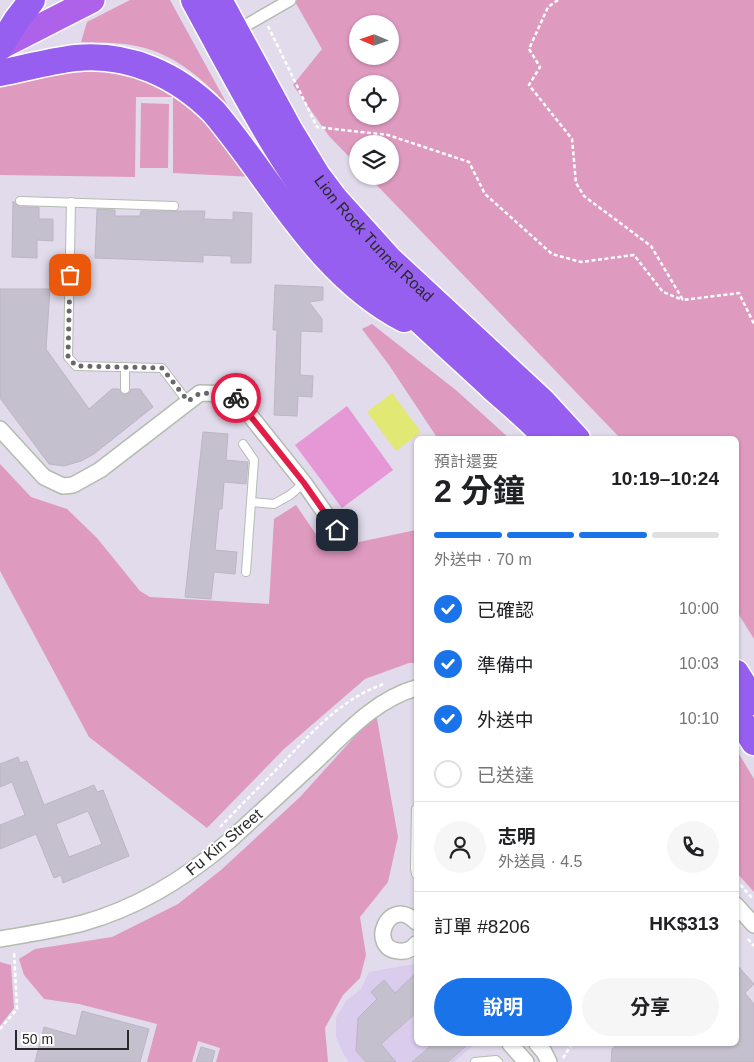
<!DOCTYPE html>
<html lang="zh-TW">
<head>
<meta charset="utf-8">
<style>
	body { margin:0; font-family:Helvetica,"Noto Sans TC",sans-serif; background:#f6f6f6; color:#202124; height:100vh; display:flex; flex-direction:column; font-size:19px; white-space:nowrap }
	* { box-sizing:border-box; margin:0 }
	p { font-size:16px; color:#757577 }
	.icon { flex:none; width:28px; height:28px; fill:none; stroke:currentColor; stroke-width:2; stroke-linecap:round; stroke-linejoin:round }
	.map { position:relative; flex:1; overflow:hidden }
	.drawer { position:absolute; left:414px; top:436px; width:325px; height:610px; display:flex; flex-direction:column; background:#fff; border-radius:8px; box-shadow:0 1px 4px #0004 }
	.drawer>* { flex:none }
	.needle { width:32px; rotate:272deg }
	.controls { position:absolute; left:349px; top:15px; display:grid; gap:10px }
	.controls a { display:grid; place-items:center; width:50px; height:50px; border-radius:50%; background:#fff; box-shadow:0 1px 4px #0004; font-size:25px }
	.scale { position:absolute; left:15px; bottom:12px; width:114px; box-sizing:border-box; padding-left:5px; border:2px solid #292929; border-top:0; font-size:14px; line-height:18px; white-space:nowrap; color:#292929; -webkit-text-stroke:4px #fff; paint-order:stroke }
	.pin { position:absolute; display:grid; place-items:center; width:42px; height:42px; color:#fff; margin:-21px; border-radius:10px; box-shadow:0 2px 8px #0006 }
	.courier { position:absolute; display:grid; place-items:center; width:50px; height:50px; margin:-25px; border:4px solid #e11d48; border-radius:50%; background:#fff; color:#222; box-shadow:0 1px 6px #0007 }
	.overview em { font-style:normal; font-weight:700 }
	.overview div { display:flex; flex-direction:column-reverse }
	.overview { display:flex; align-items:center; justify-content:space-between; height:85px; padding:0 20px }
	h1 { font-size:32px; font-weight:700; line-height:38px }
	.bar { display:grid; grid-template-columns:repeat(4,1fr); gap:8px 5px; align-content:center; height:60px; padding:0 20px }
	.bar i { height:6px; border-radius:4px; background:#e0e0e0 }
	.bar .active { background:#1a73e8 }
	.bar p { grid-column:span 4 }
	.line { display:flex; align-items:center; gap:12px; padding:0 20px; border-top:1px solid #e0e0e0 }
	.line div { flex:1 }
	.round { display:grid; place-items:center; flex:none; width:52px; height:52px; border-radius:26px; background:#f6f6f6 }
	ol { padding:0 20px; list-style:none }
	li { display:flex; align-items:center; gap:15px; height:55px }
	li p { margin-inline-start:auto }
	li .icon { padding:5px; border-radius:50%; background:#1a73e8; color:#fff; stroke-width:4 }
	li:last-child { color:#757577 }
	li i { width:28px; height:28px; border:2px solid #e0e0e0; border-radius:50% }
	.button { display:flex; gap:10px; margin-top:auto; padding:10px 20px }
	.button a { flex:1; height:58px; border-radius:30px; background:#1a73e8; color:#fff; font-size:20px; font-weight:700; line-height:58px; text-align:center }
	.button a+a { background:#f6f6f6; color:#202124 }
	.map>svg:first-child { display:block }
	.education { fill:#daccec }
	.green { fill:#df9ac0; fill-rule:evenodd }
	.pitch { fill:#e697d5 }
	.water { fill:#e1e873 }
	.building { fill:#c5c0cd; stroke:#bcb5c6; fill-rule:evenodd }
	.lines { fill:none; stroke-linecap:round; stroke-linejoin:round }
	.service-casing { stroke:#b4bcaf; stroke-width:10 }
	.pedestrian-casing { stroke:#b4bcaf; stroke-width:14 }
	.minor-casing { stroke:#b4bcaf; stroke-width:18 }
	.primary-casing { stroke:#fff; stroke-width:28 }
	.trunk-casing { stroke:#fff; stroke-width:29 }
	.path { stroke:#fff; stroke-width:2.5; stroke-dasharray:4 2.5; stroke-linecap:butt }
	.service { stroke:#fff; stroke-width:8 }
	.pedestrian { stroke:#fff; stroke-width:11 }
	.minor { stroke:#fff; stroke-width:15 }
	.primary { stroke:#ad62e9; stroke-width:25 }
	.trunk { stroke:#965fef; stroke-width:26 }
	.done { stroke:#69676d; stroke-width:5; stroke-dasharray:0 9 }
	.route { stroke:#e11d48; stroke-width:6 }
	.labels { text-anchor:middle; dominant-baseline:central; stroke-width:4; stroke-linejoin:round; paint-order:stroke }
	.street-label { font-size:16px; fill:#292929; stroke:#fff }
</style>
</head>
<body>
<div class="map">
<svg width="754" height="1062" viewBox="0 0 754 1062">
	<rect width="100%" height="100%" fill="#e1dbeb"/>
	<polygon class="education" points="414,964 416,965 416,1044 475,1044 454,1062 349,1062 343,1053 336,1036 336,1018 346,1001 361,989 369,972"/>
	<g class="green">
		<path d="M130,0H170L227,104C198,75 172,52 131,45C115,42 97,43 81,42L87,22Z"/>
		<path d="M294,0H754V639L736,610V439H621L368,176H390V144H358L357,165L329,136L293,85L322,49ZM358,24H390V56H358ZM358,84H390V116H358Z"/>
		<polygon points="111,71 148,76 189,99 254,177 173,173 173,97 136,97 135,177 0,175 0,85 56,73"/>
		<polygon points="141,103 169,104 168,168 140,168"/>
		<polygon points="372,324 457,391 510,439 438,439 389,365 362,329"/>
		<polygon points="0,464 31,497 67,509 97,538 140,591 150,597 269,604 274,519 296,505 326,549 416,530 416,663 409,663 365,679 284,749 207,828 89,737 0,571"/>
		<polygon points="376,713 398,837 388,882 360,917 366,955 360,978 343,995 325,1028 328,1062 216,1062 220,1048 198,1041 192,1062 147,1062 157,1024 79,1004 44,999 24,975 19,959 35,949 112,937 178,904 221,870 300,797"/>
		<polygon points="736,749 754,779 754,892 736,872"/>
		<polygon points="0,962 11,965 14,1008 0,1026"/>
	</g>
	<polygon class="pitch" points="347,406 393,470 342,508 295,445"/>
	<polygon class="water" points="392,393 421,432 396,451 367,412"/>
	<g class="building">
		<polygon points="13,201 19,207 39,207 39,219 53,219 53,241 37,240 37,258 12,257"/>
		<polygon points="97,209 115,210 115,216 140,216 141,211 205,211 204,219 233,220 233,212 252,213 251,263 231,263 231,256 203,255 203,262 95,258"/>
		<polygon points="275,285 323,287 323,300 309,302 322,319 322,332 301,331 300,375 313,376 312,397 298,396 297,416 274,415 277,330 273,330"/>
		<polygon points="0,289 50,289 46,349 89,409 112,389 119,389 122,394 125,395 130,392 131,389 140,389 153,407 94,454 81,461 64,466 49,464 0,398"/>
		<polygon points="203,432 228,434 226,460 248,462 246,484 224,482 222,509 219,509 215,550 237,552 235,574 214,572 211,599 185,597"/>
		<path d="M18,757L20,763L27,761L44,805L94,785L97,792L103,790L129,856L63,883L61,875L54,878L36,834L0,849V825L25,815L12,782L0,787V764ZM88,811L102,844L69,857L56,824Z"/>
		<polygon points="736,964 754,984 745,993 754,1004 754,1062 611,1062 612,1049 618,1044 736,1044"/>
		<polygon points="416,973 416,1013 381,1044 396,1062 366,1062 356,1051 358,1018 377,999 371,992 384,980 395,993"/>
		<polygon points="82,1011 149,1029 140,1062 35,1062 44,1027 76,1036"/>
		<polygon points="433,1044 468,1044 448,1062 412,1062"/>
		<polygon points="201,1047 215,1051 212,1062 196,1062"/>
	</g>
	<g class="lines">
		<defs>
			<g id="service">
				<polyline points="20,201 174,206"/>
				<polyline points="71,202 68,357 76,366 162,368 187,401"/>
				<polyline points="125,389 125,367"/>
				<polyline points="243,444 254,460 246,572"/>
				<polyline points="251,502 274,504 290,495 304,483"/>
				<polyline points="416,809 415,868 416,874"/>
				<polyline points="475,1062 496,1060 498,1062"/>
			</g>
			<polyline id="pedestrian" points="236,31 290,0"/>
			<g id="minor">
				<polyline points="0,429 44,477 63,486 73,485 100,470 200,393 230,394 236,398 304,483 337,530 348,523"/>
				<polyline points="736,905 754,925"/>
				<path d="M416,922C388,894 367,949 399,951C406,952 412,949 416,944"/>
				<path d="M0,939C28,934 56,930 83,923C137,908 186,878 229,841C257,815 285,790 313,764C344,735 374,700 416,688"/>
				<polyline points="510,1044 526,1062"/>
				<polyline points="537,1044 544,1052 549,1062"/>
			</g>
			<polyline id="primary" points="0,47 92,0"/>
			<g id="trunk">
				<path d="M194,0C242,88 286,177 353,253C396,301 445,343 492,387C511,404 531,420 548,439"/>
				<path id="s1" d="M219,0L289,129L317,175L335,199L389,259L543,402L577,439"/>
				<polyline points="0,47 16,21 32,0"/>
				<path d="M0,73C25,68 50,61 76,58C129,53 177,75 214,112C274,183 318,274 404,319"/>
				<polyline points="736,673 754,702"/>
				<polyline points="736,713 754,742"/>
			</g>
		</defs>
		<use href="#service" class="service-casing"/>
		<use href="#pedestrian" class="pedestrian-casing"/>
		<use href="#minor" class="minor-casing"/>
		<use href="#primary" class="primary-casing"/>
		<use href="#trunk" class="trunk-casing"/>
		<g class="path">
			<polyline points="558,0 548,7 529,49 540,67 529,85 572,139 576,183 584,196 651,246 683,300 739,293 754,324"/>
			<polyline points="268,26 317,127 388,135 469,162 485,194 552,254 581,262 634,255 663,292 683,300"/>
			<path d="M220,827C240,806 261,785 282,764C311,733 342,698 384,684"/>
			<polyline points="736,880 753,899"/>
			<polyline points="748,939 754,946"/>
			<polyline points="0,1029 17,1009 14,951"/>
			<polyline points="563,1058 572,1044"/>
		</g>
		<use href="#service" class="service"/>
		<use href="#pedestrian" class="pedestrian"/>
		<use href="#minor" class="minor"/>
		<use href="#primary" class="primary"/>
		<use href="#trunk" class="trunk"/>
	</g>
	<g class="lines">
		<polyline class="done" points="70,275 68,357 76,366 162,368 188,401 200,393 230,394 236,398"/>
		<polyline class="route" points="236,398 304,483 337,530"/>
	</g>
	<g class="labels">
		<g class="street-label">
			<text stroke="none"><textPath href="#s1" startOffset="286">Lion Rock Tunnel Road</textPath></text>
			<text transform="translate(224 842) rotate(-40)">Fu Kin Street</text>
		</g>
	</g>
</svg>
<div class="controls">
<a><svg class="needle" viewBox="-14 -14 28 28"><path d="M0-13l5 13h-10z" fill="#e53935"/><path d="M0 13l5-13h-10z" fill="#757577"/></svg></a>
<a><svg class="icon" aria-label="locate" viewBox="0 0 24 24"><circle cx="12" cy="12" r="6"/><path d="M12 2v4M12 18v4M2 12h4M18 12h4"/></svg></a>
<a><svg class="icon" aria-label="layers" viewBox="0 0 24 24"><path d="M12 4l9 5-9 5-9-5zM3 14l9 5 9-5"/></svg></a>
</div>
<div class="scale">50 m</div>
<div class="pin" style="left:70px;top:275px;background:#ea580c"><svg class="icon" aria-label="bag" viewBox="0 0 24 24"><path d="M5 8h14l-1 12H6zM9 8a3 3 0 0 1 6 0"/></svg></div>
<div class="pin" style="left:337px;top:530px;background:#1f2937"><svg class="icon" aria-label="home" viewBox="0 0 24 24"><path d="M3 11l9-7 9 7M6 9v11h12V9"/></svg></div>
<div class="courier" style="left:236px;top:398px"><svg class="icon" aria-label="bike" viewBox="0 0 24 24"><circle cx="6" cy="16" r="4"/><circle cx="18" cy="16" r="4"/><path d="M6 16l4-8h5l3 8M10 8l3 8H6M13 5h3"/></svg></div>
<section class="drawer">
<div class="overview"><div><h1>2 分鐘</h1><p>預計還要</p></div><em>10:19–10:24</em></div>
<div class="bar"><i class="active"></i><i class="active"></i><i class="active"></i><i></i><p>外送中 · 70 m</p></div>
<ol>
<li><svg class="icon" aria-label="check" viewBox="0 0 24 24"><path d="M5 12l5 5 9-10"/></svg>已確認<p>10:00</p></li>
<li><svg class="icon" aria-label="check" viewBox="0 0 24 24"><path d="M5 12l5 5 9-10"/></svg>準備中<p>10:03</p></li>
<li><svg class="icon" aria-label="check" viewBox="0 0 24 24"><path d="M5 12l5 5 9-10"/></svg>外送中<p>10:10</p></li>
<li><i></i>已送達</li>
</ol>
<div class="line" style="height:90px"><a class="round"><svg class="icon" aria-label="person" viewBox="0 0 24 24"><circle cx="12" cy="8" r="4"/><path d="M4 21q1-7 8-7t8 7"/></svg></a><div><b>志明</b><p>外送員 · 4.5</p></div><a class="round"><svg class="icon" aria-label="phone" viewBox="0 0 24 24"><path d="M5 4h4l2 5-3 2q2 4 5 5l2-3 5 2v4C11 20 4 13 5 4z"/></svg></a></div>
<div class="line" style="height:65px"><div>訂單 #8206</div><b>HK$313</b></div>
<div class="button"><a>說明</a><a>分享</a></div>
</section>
</div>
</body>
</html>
